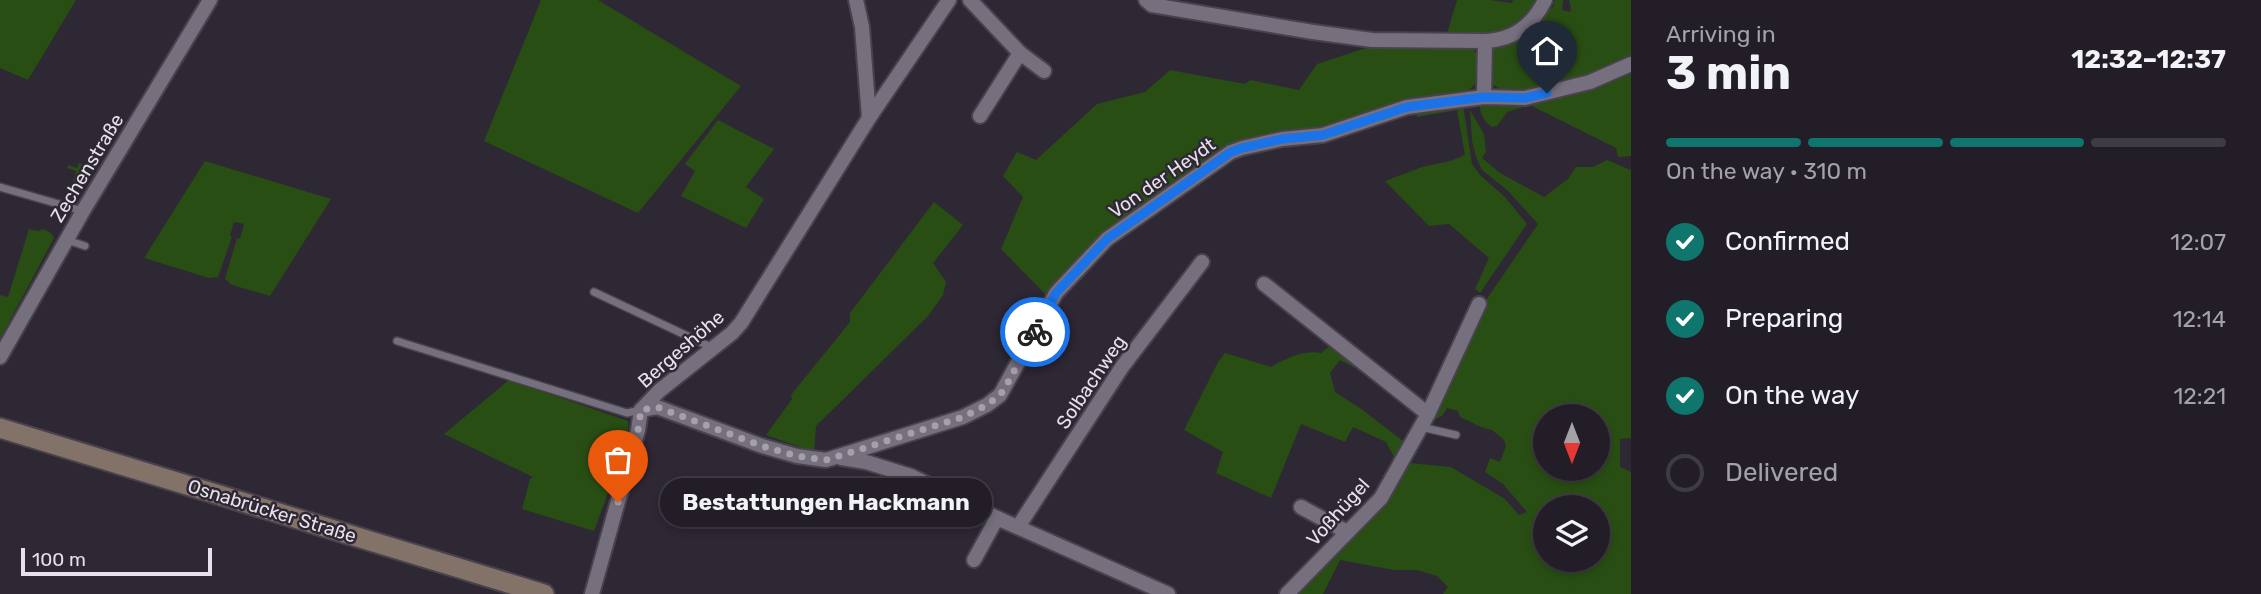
<!DOCTYPE html>
<html lang="en">
<head>
<meta charset="utf-8">
<style>
	body { margin:0; font-family:Rubik,sans-serif; background:#2a262f; color:#f1f3f6; height:100vh; display:flex; flex-direction:column; font-size:26px; white-space:nowrap }
	* { box-sizing:border-box; margin:0 }
	p { font-size:23px; color:#a2a2a7 }
	.icon { flex:none; width:38px; height:38px; fill:none; stroke:currentColor; stroke-width:2; stroke-linecap:round; stroke-linejoin:round }
	.map { position:relative; flex:1; overflow:hidden }
	.panel { display:flex; flex-direction:column; background:#221d27; width:630px }
	.panel>* { flex:none }
	.needle { width:46px; rotate:180deg }
	.buttons { position:absolute; left:1533px; top:404px; display:grid; gap:14px }
	.buttons a { display:grid; place-items:center; width:77px; height:77px; border-radius:50%; background:#221d27; box-shadow:0 4px 10px #0003,0 0 0 2px #3f3b44; font-size:35px }
	.scale { position:absolute; left:21px; bottom:18px; width:191px; box-sizing:border-box; padding-left:7px; border:4px solid #e6e1ea; border-top:0; font-size:19px; line-height:24px; white-space:nowrap; color:#e6e1ea; -webkit-text-stroke:5px #2e2734; paint-order:stroke }
	.pin { position:absolute; display:grid; place-items:center; width:60px; height:60px; color:#fff; margin:-72px -30px; border-radius:50% 50% 50% 0; rotate:-45deg; box-shadow:0 0 7px #0007 }
	.pin .icon { rotate:45deg }
	.courier { position:absolute; display:grid; place-items:center; width:70px; height:70px; margin:-35px; border:5px solid #1a73e8; border-radius:50%; background:#fff; color:#222; box-shadow:0 2px 9px #0007 }
	.bubble { position:absolute; height:49px; border-radius:24px; background:#221d27; box-shadow:0 4px 10px #0003,0 0 0 2px #3f3b44; font-size:23px; font-weight:700; line-height:49px; text-align:center }
	.headline em { font-style:normal; font-weight:700 }
	.headline div { display:flex; flex-direction:column-reverse }
	.headline { display:flex; align-items:center; justify-content:space-between; height:119px; padding:0 35px }
	h1 { font-size:46px; font-weight:700; line-height:52px }
	.bar { display:grid; grid-template-columns:repeat(4,1fr); gap:10px 7px; align-content:center; height:84px; padding:0 35px }
	.bar i { height:9px; border-radius:5px; background:#3f3b44 }
	.bar .active { background:#0f766e }
	.bar p { grid-column:span 4 }
	ol { padding:0 35px; list-style:none }
	li { display:flex; align-items:center; gap:21px; height:77px }
	li p { margin-inline-start:auto }
	li .icon { padding:7px; border-radius:50%; background:#0f766e; color:#fff; stroke-width:4 }
	li:last-child { color:#a2a2a7 }
	li i { width:38px; height:38px; border:4px solid #3f3b44; border-radius:50% }
	main { display:flex; flex:1; min-height:0 }
	.map>svg:first-child { display:block }
	.green { fill:#294e13; fill-rule:evenodd }
	.lines { fill:none; stroke-linecap:round; stroke-linejoin:round }
	.service-casing { stroke:#48424d; stroke-width:10 }
	.minor-casing { stroke:#48424d; stroke-width:18 }
	.secondary-casing { stroke:#48424d; stroke-width:23 }
	.service { stroke:#766f7e; stroke-width:7 }
	.minor { stroke:#766f7e; stroke-width:14 }
	.secondary { stroke:#837268; stroke-width:19 }
	.done { stroke:#a6a0aa; stroke-width:7; stroke-dasharray:0 12.6 }
	.route { stroke:#1a73e8; stroke-width:9 }
	.labels { text-anchor:middle; dominant-baseline:central; stroke-width:5; stroke-linejoin:round; paint-order:stroke }
	.street-label { font-size:19px; fill:#e6e1ea; stroke:#2e2734 }
</style>
</head>
<body>
<main>
<div class="map">
<svg width="1631" height="594" viewBox="0 0 1631 594">
	<rect width="100%" height="100%" fill="#2e2734"/>
	<g class="green">
		<polygon points="0,0 76,0 28,80 0,68"/>
		<polygon points="541,0 598,0 741,86 638,213 484,141"/>
		<path d="M1457,0H1489L1512,3L1513,0H1539C1527,25 1505,31 1480,38L1478,34C1467,33 1458,35 1447,34Z"/>
		<path d="M1555,0H1563L1562,10L1570,12L1571,9L1569,0H1631V57L1625,65L1519,96L1490,84L1491,47C1510,40 1541,35 1546,11L1553,7Z"/>
		<path d="M1375,45L1469,46C1484,56 1485,79 1468,90L1410,101L1332,127L1252,138L1228,149L1094,242L1048,297L1001,249L1023,197L1003,176L1017,152L1036,160L1097,104L1145,92L1170,70L1245,84L1250,80L1299,90L1317,64Z"/>
		<path d="M1631,72V156L1618,157L1616,148L1530,105L1507,112L1497,126L1492,127C1485,122 1480,115 1480,106L1485,102L1596,86Z"/>
		<polygon points="1463,105 1472,164 1481,176 1505,197 1527,224 1480,293 1475,289 1489,258 1449,224 1429,226 1385,181 1422,167 1450,161 1465,155 1457,110 1417,117 1416,111"/>
		<path d="M1470,110L1484,134L1486,152L1482,158L1500,173L1544,197L1568,179L1576,167H1593L1607,160L1631,170V438L1620,439V467L1631,472V594H1443L1448,587L1437,576L1417,570H1394L1340,560L1323,594H1298L1296,591L1394,491L1409,463L1451,467L1505,499L1519,515L1527,512L1503,484L1485,472L1490,458L1500,462L1506,446L1504,440L1492,430C1483,429 1469,421 1460,417L1458,411L1447,408L1442,416L1428,422L1482,306L1538,224L1508,191L1482,170L1476,157L1472,141ZM1545,416H1598V469H1545ZM1545,508H1598V560H1545Z"/>
		<polygon points="718,120 774,149 746,187 764,199 746,228 681,196 695,171 685,164"/>
		<polygon points="205,161 331,199 270,296 232,285 225,279 237,238 240,239 244,224 234,222 230,236 232,237 218,277 209,278 144,258"/>
		<polygon points="79,163 94,167 81,190 69,196 76,171 67,168 68,165 77,168"/>
		<polygon points="934,202 963,225 933,263 946,282 943,295 928,316 816,426 814,452 766,435 792,399 791,395 850,322 850,313"/>
		<polygon points="29,229 38,231 43,229 51,233 54,238 0,339 0,295 8,297"/>
		<path d="M1332,344L1373,377L1340,360L1330,373L1335,392L1360,408L1403,441L1395,459L1386,442L1353,427L1345,442L1301,424L1271,498L1216,473L1223,452L1184,430L1218,362L1225,353L1271,367C1287,358 1303,350 1321,353Z"/>
		<polygon points="509,380 628,421 628,438 594,531 522,509 530,479 533,477 444,434"/>
	</g>
	<g class="lines">
		<defs>
			<g id="service">
				<polyline points="0,187 83,211"/>
				<polyline points="67,240 85,246"/>
				<polyline points="594,292 713,348"/>
				<polyline points="397,341 627,413 641,410"/>
				<polyline points="1421,427 1456,435"/>
			</g>
			<g id="minor">
				<polyline points="856,0 862,27 869,118"/>
				<polyline points="970,0 1020,53 980,116"/>
				<polyline points="1146,0 1152,5 1313,32 1372,40 1485,41 1484,97"/>
				<path d="M1485,41C1513,40 1533,25 1545,0"/>
				<polyline points="1020,53 1044,71"/>
				<polyline points="1264,284 1428,414"/>
				<polyline points="0,357 83,211 210,0"/>
				<polyline points="641,410 657,407 762,446 797,456 826,460 963,417 987,405 1000,395 1056,293 1107,239 1231,152 1242,148 1282,139 1323,135 1407,107 1484,97 1525,98 1590,82 1631,64"/>
				<polyline points="841,458 866,462 911,476 997,518 1168,594"/>
				<polyline points="1301,507 1347,532"/>
				<polyline points="1018,527 1122,367 1202,262"/>
				<polyline points="974,560 997,518"/>
				<polyline points="592,594 638,430 641,410 659,391 732,333 741,323 869,118 949,0"/>
				<polyline points="1287,594 1381,498 1428,414 1479,304"/>
			</g>
			<polyline id="secondary" points="0,428 544,594"/>
		</defs>
		<use href="#service" class="service-casing"/>
		<use href="#minor" class="minor-casing"/>
		<use href="#secondary" class="secondary-casing"/>
		<use href="#service" class="service"/>
		<use href="#minor" class="minor"/>
		<use href="#secondary" class="secondary"/>
	</g>
	<g class="lines">
		<polyline class="done" points="618,502 638,430 641,410 657,407 762,446 797,456 826,460 963,417 987,405 1000,395 1006,386 1035,332"/>
		<polyline class="route" points="1035,332 1056,293 1107,239 1231,152 1242,148 1282,139 1323,135 1407,107 1484,97 1525,98 1547,93"/>
	</g>
	<g class="labels">
		<g class="street-label">
			<text transform="translate(87 168) rotate(-59)">Zechenstraße</text>
			<text transform="translate(1162 178) rotate(-35)">Von der Heydt</text>
			<text transform="translate(681 349) rotate(-41)">Bergeshöhe</text>
			<text transform="translate(1091 382) rotate(-56)">Solbachweg</text>
			<text transform="translate(272 511) rotate(17)">Osnabrücker Straße</text>
			<text transform="translate(1338 512) rotate(-48)">Voßhügel</text>
		</g>
	</g>
</svg>
<div class="buttons">
<a><svg class="needle" viewBox="-14 -14 28 28"><path d="M0-13l5 13h-10z" fill="#e53935"/><path d="M0 13l5-13h-10z" fill="#a2a2a7"/></svg></a>
<a><svg class="icon" aria-label="layers" viewBox="0 0 24 24"><path d="M12 4l9 5-9 5-9-5zM3 14l9 5 9-5"/></svg></a>
</div>
<div class="scale">100 m</div>
<div class="pin" style="left:618px;top:502px;background:#ea580c"><svg class="icon" aria-label="bag" viewBox="0 0 24 24"><path d="M5 8h14l-1 12H6zM9 8a3 3 0 0 1 6 0"/></svg></div>
<div class="pin" style="left:1547px;top:93px;background:#1f2937"><svg class="icon" aria-label="home" viewBox="0 0 24 24"><path d="M3 11l9-7 9 7M6 9v11h12V9"/></svg></div>
<div class="courier" style="left:1035px;top:332px"><svg class="icon" aria-label="bike" viewBox="0 0 24 24"><circle cx="6" cy="16" r="4"/><circle cx="18" cy="16" r="4"/><path d="M6 16l4-8h5l3 8M10 8l3 8H6M13 5h3"/></svg></div>
<div class="bubble" style="left:660px;top:478px;width:332px">Bestattungen Hackmann</div>
</div>
<section class="panel">
<div class="headline"><div><h1>3 min</h1><p>Arriving in</p></div><em>12:32–12:37</em></div>
<div class="bar"><i class="active"></i><i class="active"></i><i class="active"></i><i></i><p>On the way · 310 m</p></div>
<ol>
<li><svg class="icon" aria-label="check" viewBox="0 0 24 24"><path d="M5 12l5 5 9-10"/></svg>Confirmed<p>12:07</p></li>
<li><svg class="icon" aria-label="check" viewBox="0 0 24 24"><path d="M5 12l5 5 9-10"/></svg>Preparing<p>12:14</p></li>
<li><svg class="icon" aria-label="check" viewBox="0 0 24 24"><path d="M5 12l5 5 9-10"/></svg>On the way<p>12:21</p></li>
<li><i></i>Delivered</li>
</ol>
</section>
</main>
</body>
</html>
